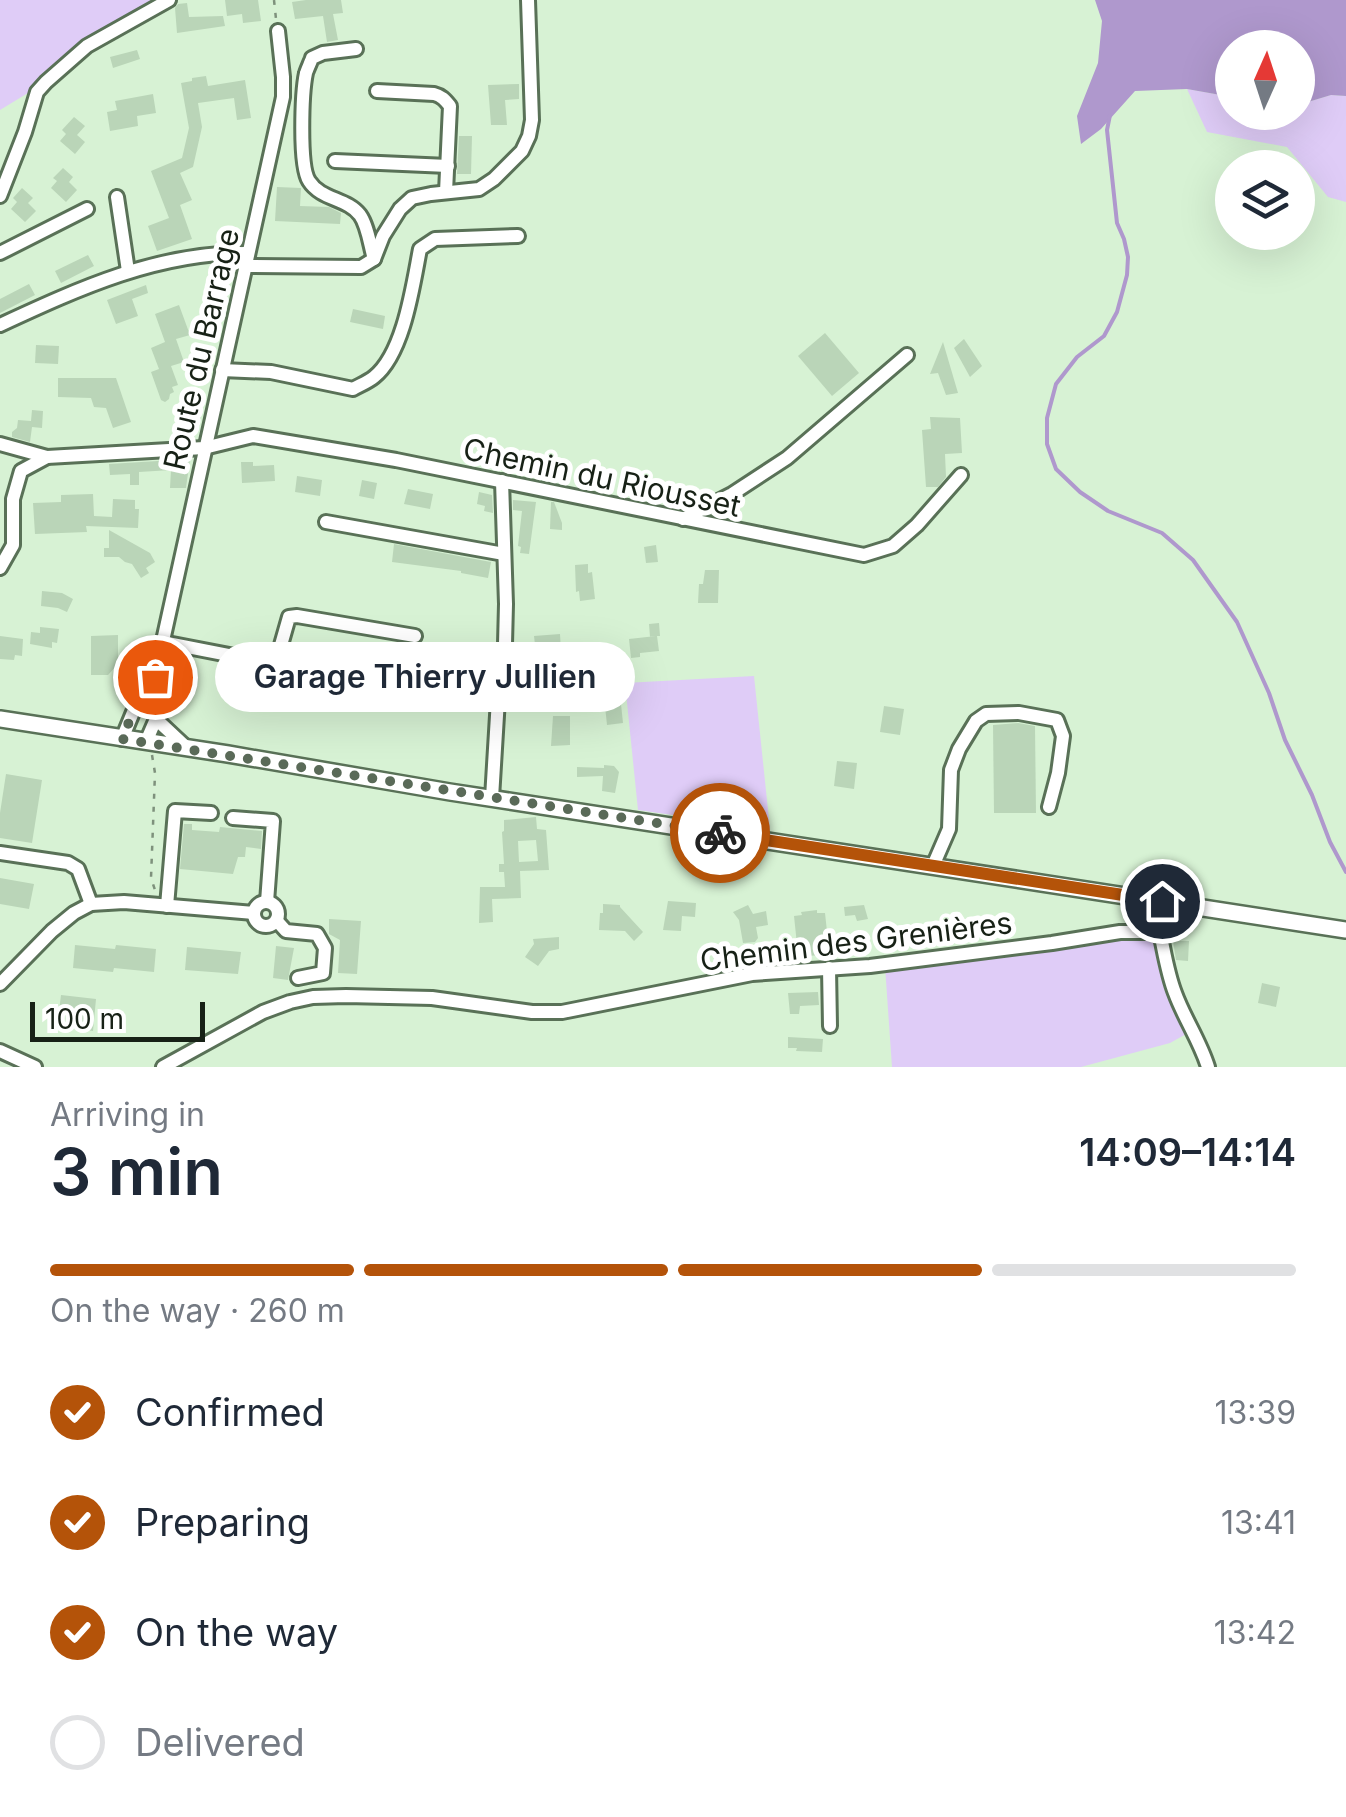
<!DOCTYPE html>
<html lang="en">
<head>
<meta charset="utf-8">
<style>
	body { margin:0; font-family:Inter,sans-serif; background:#f2f2f3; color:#1f2937; height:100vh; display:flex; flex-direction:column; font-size:38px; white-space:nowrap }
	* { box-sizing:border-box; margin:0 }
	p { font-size:32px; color:#747a83 }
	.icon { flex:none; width:55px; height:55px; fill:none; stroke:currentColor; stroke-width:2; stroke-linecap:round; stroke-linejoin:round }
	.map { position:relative; height:1067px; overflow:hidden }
	.sheet { display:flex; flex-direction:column; background:#fff; flex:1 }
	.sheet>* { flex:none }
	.needle { width:65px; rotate:3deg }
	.tools { position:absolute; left:1215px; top:30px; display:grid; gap:20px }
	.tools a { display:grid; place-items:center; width:100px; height:100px; border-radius:50%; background:#fff; box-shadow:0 10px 40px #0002; font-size:50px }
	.scale { position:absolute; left:30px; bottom:25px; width:175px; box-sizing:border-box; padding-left:10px; border:5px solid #172116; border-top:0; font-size:28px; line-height:35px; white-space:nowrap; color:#172116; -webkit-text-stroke:8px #fff; paint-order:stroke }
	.pin { position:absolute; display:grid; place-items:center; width:85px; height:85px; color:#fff; margin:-42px; border:5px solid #fff; border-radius:50%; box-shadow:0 2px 10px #0007 }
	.courier { position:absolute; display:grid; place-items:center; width:100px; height:100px; margin:-50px; border:8px solid #b45309; border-radius:50%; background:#fff; color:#222; box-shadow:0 2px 12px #0007 }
	.bubble { position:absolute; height:70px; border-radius:35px; background:#fff; box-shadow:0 10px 40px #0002; font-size:32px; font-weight:600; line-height:70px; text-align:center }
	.overview em { font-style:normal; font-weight:600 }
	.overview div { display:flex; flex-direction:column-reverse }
	.overview { display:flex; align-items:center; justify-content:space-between; height:170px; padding:0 50px }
	h1 { font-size:65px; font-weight:600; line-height:75px }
	.bar { display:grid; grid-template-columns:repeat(4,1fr); gap:15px 10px; align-content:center; height:120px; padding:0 50px }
	.bar i { height:12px; border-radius:8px; background:#e0e1e3 }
	.bar .current { background:#b45309 }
	.bar p { grid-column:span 4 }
	ol { padding:0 50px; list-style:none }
	li { display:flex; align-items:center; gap:30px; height:110px }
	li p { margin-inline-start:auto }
	li .icon { padding:10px; border-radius:50%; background:#b45309; color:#fff; stroke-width:4 }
	li:last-child { color:#747a83 }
	li i { width:55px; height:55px; border:5px solid #e0e1e3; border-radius:50% }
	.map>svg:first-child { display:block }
	.green { fill:#dfccf7 }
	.water { fill:#af98cd }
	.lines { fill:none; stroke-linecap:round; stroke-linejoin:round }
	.stream { stroke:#af98cd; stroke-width:4 }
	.building { fill:#bad5b8; fill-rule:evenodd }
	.minor-casing { stroke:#597157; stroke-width:18 }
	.major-casing { stroke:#597157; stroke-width:20 }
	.path { stroke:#7e917c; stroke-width:2.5; stroke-dasharray:5 8; stroke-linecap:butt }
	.minor { stroke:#fff; stroke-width:12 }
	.major { stroke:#fff; stroke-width:15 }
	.done { stroke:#5a6a58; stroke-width:10; stroke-dasharray:0 18 }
	.route { stroke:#b45309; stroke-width:12 }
	.labels { text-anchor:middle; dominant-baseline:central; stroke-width:10; stroke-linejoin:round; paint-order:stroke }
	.street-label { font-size:30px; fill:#172116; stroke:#fff }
</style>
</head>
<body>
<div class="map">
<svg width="1346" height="1067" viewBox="0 0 1346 1067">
	<rect width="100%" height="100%" fill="#d7f2d4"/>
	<g class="green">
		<polygon points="0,0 155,0 46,82 0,110"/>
		<polygon points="1187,89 1232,97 1232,112 1298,112 1298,105 1331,95 1346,96 1346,202 1328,197 1287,147 1207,132"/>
		<polygon points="754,676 770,829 638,810 625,683"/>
		<polygon points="1138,936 1155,938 1188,1033 1170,1043 1081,1067 892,1067 885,966"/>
	</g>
	<polygon class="water" points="1095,0 1346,0 1346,96 1331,95 1298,105 1298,48 1232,48 1232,97 1187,89 1135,91 1101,129 1081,144 1077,116 1098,63 1102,21"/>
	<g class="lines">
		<polyline class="stream" points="1110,115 1107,130 1117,223 1124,239 1128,257 1127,275 1117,312 1104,336 1077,357 1056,384 1047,418 1047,444 1056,469 1080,492 1108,511 1162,533 1193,560 1237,622 1269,693 1285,740 1312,795 1330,842 1346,872"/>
	</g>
	<g class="building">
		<polygon points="225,0 258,0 261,21 243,23 242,14 227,16"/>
		<polygon points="306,0 341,0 343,13 333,14 338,40 327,42 323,16 295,19 292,2"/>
		<polygon points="187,3 189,17 223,16 225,26 177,33 175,8 178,4"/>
		<polygon points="137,50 140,59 113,68 110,57"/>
		<polygon points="206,76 208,86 245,80 251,118 237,120 234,98 198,103 202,127 193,167 180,173 192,200 180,205 192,239 157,251 148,226 169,218 151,171 182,158 189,128 181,83 192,81 192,78"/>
		<polygon points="519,84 519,99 505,100 507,125 491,125 488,85"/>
		<polygon points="153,94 156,113 137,116 138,126 110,131 107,112 117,110 115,101"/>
		<polygon points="74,117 85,126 77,135 85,142 75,154 60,141 66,134 62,130"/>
		<polygon points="459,136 472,136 471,174 457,174"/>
		<polygon points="63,168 73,177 69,182 77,190 66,202 51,188 57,181 53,178"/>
		<polygon points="277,187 301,188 300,206 329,207 341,213 340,224 275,221"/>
		<polygon points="22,188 33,198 28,203 36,211 25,222 11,209 17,202 13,198"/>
		<polygon points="88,255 94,266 61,283 55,271"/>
		<polygon points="29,284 35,295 0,313 0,299"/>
		<polygon points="146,285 148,293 132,299 138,316 116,324 107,300"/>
		<polygon points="179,305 190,335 176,339 184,362 171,366 178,385 172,387 174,392 170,394 169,399 165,402 161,400 151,372 159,369 151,348 165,342 155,314"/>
		<polygon points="353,309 385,316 383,329 350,322"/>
		<polygon points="825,333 859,373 832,396 798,356"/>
		<polygon points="964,339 982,366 970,377 954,348"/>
		<polygon points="943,342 958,393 946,395 938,373 930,374"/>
		<polygon points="36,345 59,346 58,364 35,363"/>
		<polygon points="58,378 116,378 131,422 113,428 106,408 94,407 91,398 58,397"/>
		<polygon points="32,410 43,411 42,428 32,427 30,442 12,437 12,432 17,428 18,420 31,421"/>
		<polygon points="930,417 960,418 962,453 945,454 946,477 938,487 926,487 922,430 931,429"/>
		<polygon points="190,459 186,488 170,488 171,470 139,472 139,485 130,485 130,474 110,475 109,464"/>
		<polygon points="241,462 253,462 253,466 274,465 275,481 242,483"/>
		<polygon points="297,476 322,480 320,496 295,492"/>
		<polygon points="362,480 377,483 374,499 359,496"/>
		<polygon points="408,489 433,494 430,509 404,504"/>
		<polygon points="479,492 492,495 493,513 484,511 485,506 477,504"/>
		<polygon points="93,494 94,516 112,517 113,499 135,500 135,509 139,509 138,528 86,526 87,532 35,534 33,503 61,502 61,495"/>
		<polygon points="513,500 536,502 529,554 520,553 521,547 518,546 522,511 513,510"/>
		<polygon points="551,502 554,502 562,523 562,530 550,529"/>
		<polygon points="109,530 150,553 155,562 146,568 149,573 141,578 132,564 125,562 119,557 104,557 104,548 109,548"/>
		<polygon points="394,544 491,562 488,578 461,573 461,571 392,562"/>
		<polygon points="656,545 658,562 646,563 644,547"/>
		<polygon points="588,564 588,573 592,572 595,599 580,601 579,591 576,592 575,565"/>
		<polygon points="705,570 719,570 718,603 698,603 699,584 703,584"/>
		<polygon points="42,591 62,593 73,599 67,612 58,608 41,606"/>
		<polygon points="659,623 660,636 657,636 659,651 640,653 640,657 631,658 629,639 656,636 650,637 649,624"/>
		<polygon points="40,627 59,629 57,643 52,642 52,648 30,644 31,632 40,633"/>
		<polygon points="560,634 561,651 552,651 553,670 538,671 534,636"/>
		<polygon points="118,635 118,664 108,675 91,675 91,636"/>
		<polygon points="0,636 23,639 22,656 15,655 14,660 0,659"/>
		<polygon points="621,704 623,723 607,725 605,706"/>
		<polygon points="884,706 904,709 900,735 880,732"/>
		<polygon points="553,716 570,716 570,745 551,746"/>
		<polygon points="1018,723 1035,726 1036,813 994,813 993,725"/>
		<polygon points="837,761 857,763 854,789 834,786"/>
		<polygon points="604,765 614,766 619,772 615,793 602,791 603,776 577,777 577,767 604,768"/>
		<polygon points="6,774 42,780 32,843 0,838 0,813"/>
		<path d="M536,817L537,829L546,830L549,870L520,871L521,898L492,899L493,922L479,923L480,887H505L504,872H499V864H504L502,832L504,831V820ZM536,840L538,861L519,862L518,841Z"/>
		<polygon points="184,824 192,824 192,830 219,832 220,827 262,831 261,849 246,847 245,857 238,857 233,874 180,869"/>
		<polygon points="0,878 34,884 29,909 0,904"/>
		<polygon points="668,901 696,903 695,917 682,916 681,931 663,930"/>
		<polygon points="603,904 620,905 620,907 643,932 634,941 625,931 599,930 600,913 603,913"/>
		<polygon points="748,905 753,914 766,911 768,925 756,927 758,938 755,942 743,943 739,920 733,912"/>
		<polygon points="864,905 868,919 857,921 855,915 845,916 844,907"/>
		<polygon points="817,910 817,913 825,913 829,950 821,951 822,955 806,956 806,953 798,954 794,916 802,915 801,912"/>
		<polygon points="329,919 361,921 357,974 338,973 340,940 329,934"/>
		<polygon points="920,924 953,930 951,943 944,942 943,946 918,940"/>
		<polygon points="559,937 559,949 549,951 538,966 525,957 534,944 533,939"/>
		<polygon points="1173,941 1189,941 1188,961 1176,960"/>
		<polygon points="75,945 115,949 116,945 156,949 154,972 114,968 113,972 73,968"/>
		<polygon points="276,946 294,948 288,980 273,978"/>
		<polygon points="187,947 241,952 238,974 185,970"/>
		<polygon points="1262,983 1280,987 1276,1007 1258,1003"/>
		<polygon points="818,992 819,1005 800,1006 799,1014 790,1014 788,993"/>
		<polygon points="61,995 96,999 93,1031 78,1029 79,1013 59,1011"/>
		<polygon points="788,1037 823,1039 822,1052 796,1051 797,1048 788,1048"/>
	</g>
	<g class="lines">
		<defs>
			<g id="minor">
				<path d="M356,49L323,53L312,58C312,59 306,72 306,73C302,92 299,166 309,181C321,200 347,198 360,215C368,226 370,246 374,259"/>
				<path d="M377,91L434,94C442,96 445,100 450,106L446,192"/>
				<polyline points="335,161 448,166"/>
				<polyline points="0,196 25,132 37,92 46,82 87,46 169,0"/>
				<polyline points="117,197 128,271"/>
				<polyline points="0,253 87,209"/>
				<polyline points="245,266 361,267 374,259 383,236 400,209 412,198 431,194 479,189 494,179 522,151 529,136 532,120 528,0"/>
				<path d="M0,325C80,288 158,252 248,253"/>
				<path d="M222,370L271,372L353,389C360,385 368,382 374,377C404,353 413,285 420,249L435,239L518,236"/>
				<polyline points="0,444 47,457"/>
				<polyline points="683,519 732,494 787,458 907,355"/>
				<polyline points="326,522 504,554"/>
				<polyline points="0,568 13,545 13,499 21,471 47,457 204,448 253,436 396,460 864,555 893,546 917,525 961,475"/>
				<polyline points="162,642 270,663 277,659 289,617 297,616 415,636"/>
				<polyline points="156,719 187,748"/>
				<polyline points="122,739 136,705 154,679"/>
				<polyline points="146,742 156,719 155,677 283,97 283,77 278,31"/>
				<polyline points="492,798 498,699 505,644 506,604 502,481"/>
				<polyline points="233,818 273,821 267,902"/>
				<polyline points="0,853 68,863 78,869 91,904"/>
				<polyline points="933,866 949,829 951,770 959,749 976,721 986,714 1019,713 1057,720 1063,736 1058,773 1049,807"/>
				<circle cx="266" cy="914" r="12"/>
				<polyline points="167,906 175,811 211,813"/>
				<polyline points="277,921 286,931 317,934 325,948 323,973 298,978"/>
				<polyline points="829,968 830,1026"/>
				<polyline points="0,984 52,931 74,913 91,904 124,902 254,913"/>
				<polyline points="0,1051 35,1067"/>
				<path d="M163,1067L263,1012L290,1002L313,997L346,996L432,998L532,1012H562L752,974L870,966L1052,943L1120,932H1153L1161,937C1165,956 1168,975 1175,993C1184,1018 1200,1041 1208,1067"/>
			</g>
			<polyline id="major" points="0,719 228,754 450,792 1346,930"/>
		</defs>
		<use href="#minor" class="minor-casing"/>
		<use href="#major" class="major-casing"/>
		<g class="path">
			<polyline points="274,0 276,19"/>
			<polyline points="152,755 155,773 151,878 155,890"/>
		</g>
		<use href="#minor" class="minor"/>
		<use href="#major" class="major"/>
	</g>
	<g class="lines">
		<polyline class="done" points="155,677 136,705 122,739 720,833"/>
		<polyline class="route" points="720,833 1162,901"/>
	</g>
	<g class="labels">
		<g class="street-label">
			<text transform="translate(201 349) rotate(-77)">Route du Barrage</text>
			<text transform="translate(602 477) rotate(12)">Chemin du Riousset</text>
			<text transform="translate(856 941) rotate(-7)">Chemin des Grenières</text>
		</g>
	</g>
</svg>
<div class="tools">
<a><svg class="needle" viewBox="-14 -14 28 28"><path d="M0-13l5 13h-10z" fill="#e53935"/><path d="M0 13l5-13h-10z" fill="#747a83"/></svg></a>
<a><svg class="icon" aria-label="layers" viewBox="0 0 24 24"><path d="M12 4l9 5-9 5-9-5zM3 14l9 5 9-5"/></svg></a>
</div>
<div class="scale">100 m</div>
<div class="pin" style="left:155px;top:677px;background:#ea580c"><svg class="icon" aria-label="bag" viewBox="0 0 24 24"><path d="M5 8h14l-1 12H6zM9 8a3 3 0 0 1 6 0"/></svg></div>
<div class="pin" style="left:1162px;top:901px;background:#1f2937"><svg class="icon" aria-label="home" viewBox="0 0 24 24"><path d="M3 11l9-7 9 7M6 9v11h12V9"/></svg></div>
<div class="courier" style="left:720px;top:833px"><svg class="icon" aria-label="bike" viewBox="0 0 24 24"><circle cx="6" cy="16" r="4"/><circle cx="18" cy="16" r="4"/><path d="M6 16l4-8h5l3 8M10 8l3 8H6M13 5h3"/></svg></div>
<div class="bubble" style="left:215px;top:642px;width:420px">Garage Thierry Jullien</div>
</div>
<section class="sheet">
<div class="overview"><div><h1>3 min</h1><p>Arriving in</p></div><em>14:09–14:14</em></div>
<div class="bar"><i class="current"></i><i class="current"></i><i class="current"></i><i></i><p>On the way · 260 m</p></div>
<ol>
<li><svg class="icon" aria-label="check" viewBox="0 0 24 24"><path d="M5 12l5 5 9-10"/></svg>Confirmed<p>13:39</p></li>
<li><svg class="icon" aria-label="check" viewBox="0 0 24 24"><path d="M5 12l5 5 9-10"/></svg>Preparing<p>13:41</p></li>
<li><svg class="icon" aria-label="check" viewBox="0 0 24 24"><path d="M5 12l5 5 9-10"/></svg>On the way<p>13:42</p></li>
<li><i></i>Delivered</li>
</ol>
</section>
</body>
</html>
